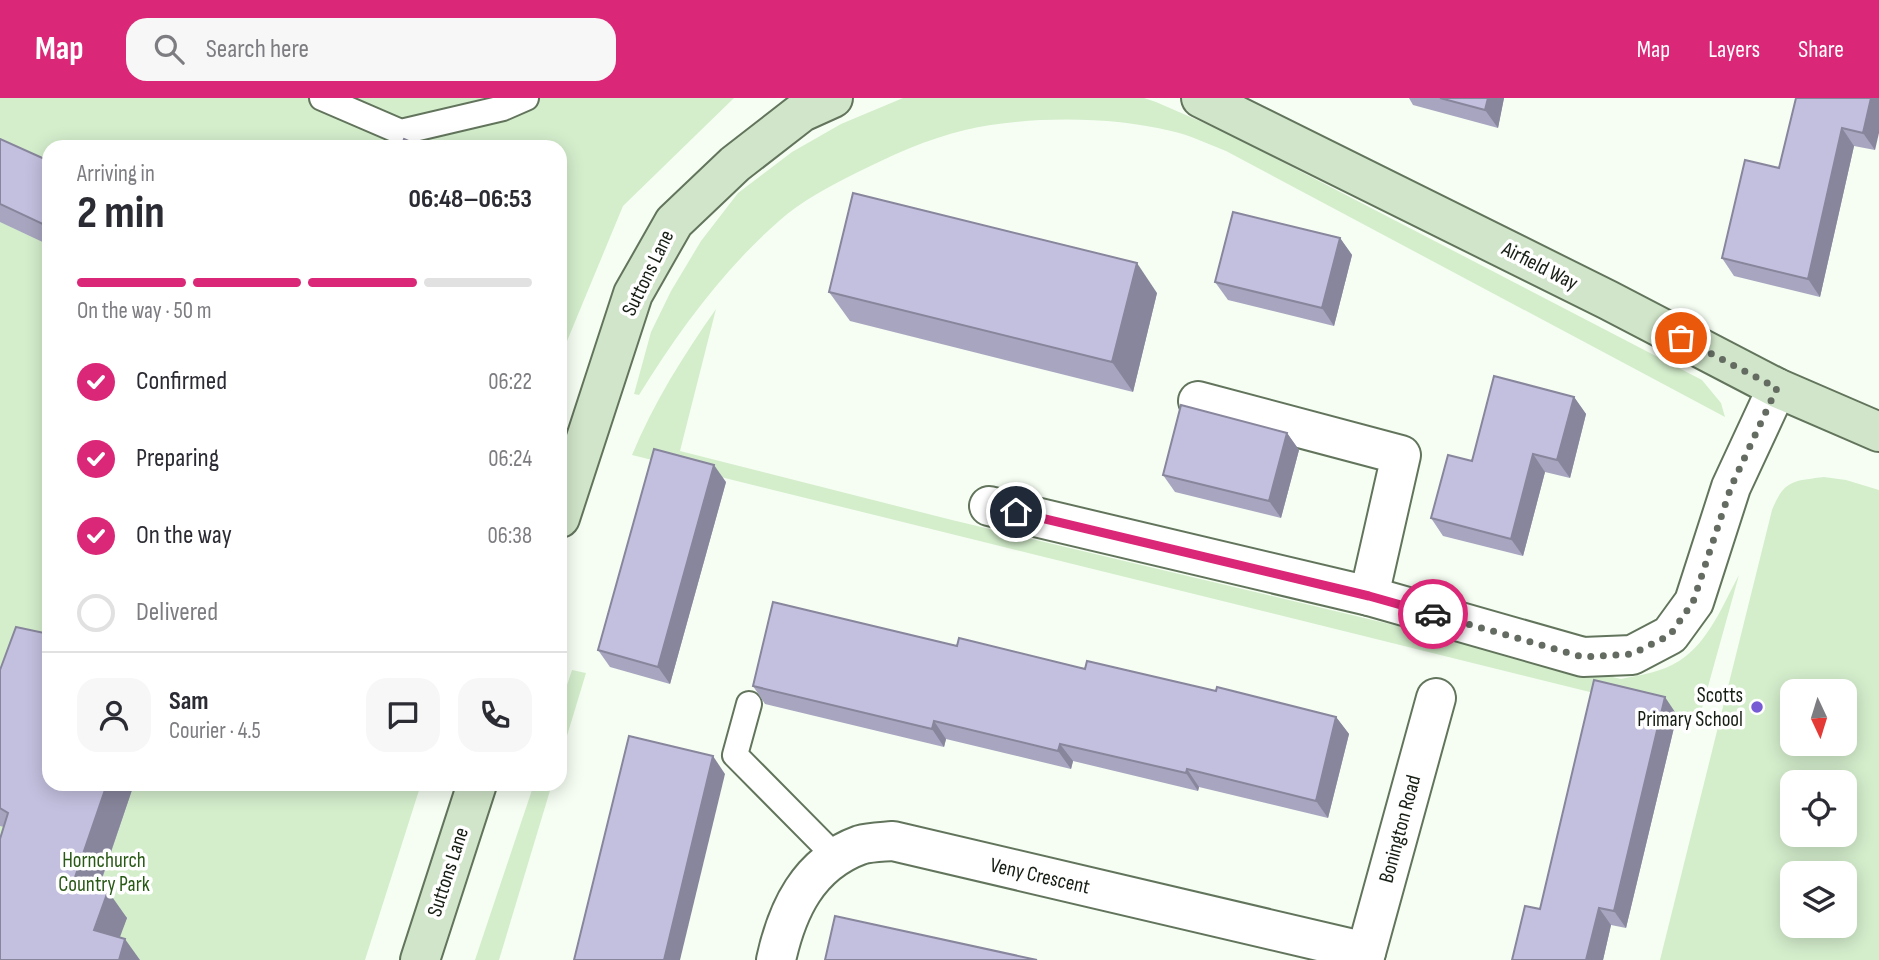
<!DOCTYPE html>
<html lang="en">
<head>
<meta charset="utf-8">
<style>
	body { margin:0; font-family:"Sofia Sans Condensed",sans-serif; background:#f7f7f7; color:#2b2b33; height:100vh; display:flex; flex-direction:column; font-size:26px; white-space:nowrap }
	* { box-sizing:border-box; margin:0 }
	p { font-size:23px; color:#7c7c81 }
	.icon { flex:none; width:38px; height:38px; fill:none; stroke:currentColor; stroke-width:2; stroke-linecap:round; stroke-linejoin:round }
	.map { position:relative; flex:1; overflow:hidden }
	.drawer { position:absolute; left:42px; top:42px; width:525px; height:651px; display:flex; flex-direction:column; background:#fff; border-radius:21px; box-shadow:0 4px 18px #0003 }
	.drawer>* { flex:none }
	.needle { width:46px; rotate:176deg }
	.controls { position:absolute; left:1780px; top:581px; display:grid; gap:14px }
	.controls a { display:grid; place-items:center; width:77px; height:77px; border-radius:14px; background:#fff; box-shadow:0 4px 18px #0003; font-size:35px }
	.pin { position:absolute; display:grid; place-items:center; width:60px; height:60px; color:#fff; margin:-30px; border:4px solid #fff; border-radius:50%; box-shadow:0 2px 7px #0007 }
	.courier { position:absolute; display:grid; place-items:center; width:70px; height:70px; margin:-35px; border:5px solid #db2777; border-radius:50%; background:#fff; color:#222; box-shadow:0 2px 9px #0007 }
	.headline em { font-style:normal; font-weight:700 }
	.headline div { display:flex; flex-direction:column-reverse }
	.headline { display:flex; align-items:center; justify-content:space-between; height:119px; padding:0 35px }
	h1 { font-size:46px; font-weight:700; line-height:52px }
	.bar { display:grid; grid-template-columns:repeat(4,1fr); gap:10px 7px; align-content:center; height:84px; padding:0 35px }
	.bar i { height:9px; border-radius:5px; background:#e1e1e2 }
	.bar .current { background:#db2777 }
	.bar p { grid-column:span 4 }
	.line { display:flex; align-items:center; gap:18px; padding:0 35px; border-top:2px solid #e1e1e2 }
	.line div { flex:1 }
	.round { display:grid; place-items:center; flex:none; width:74px; height:74px; border-radius:21px; background:#f7f7f7 }
	ol { padding:0 35px; list-style:none }
	li { display:flex; align-items:center; gap:21px; height:77px }
	li p { margin-inline-start:auto }
	li .icon { padding:7px; border-radius:50%; background:#db2777; color:#fff; stroke-width:4 }
	li:last-child { color:#7c7c81 }
	li i { width:38px; height:38px; border:4px solid #e1e1e2; border-radius:50% }
	header { display:flex; align-items:center; gap:42px; box-sizing:border-box; height:98px; padding:0 35px; background:#db2777; color:#fff }
	header strong { font-size:33px }
	nav { display:flex; gap:38px; margin-inline-start:auto; font-size:24px }
	.search { width:490px; height:63px; background:#f7f7f7; display:flex; align-items:center; gap:18px; box-sizing:border-box; padding:0 24px; border-radius:21px; color:#7c7c81; font-size:26px }
	.map>svg:first-child { display:block }
	.green { fill:#d4eecc; fill-rule:evenodd }
	.lines { fill:none; stroke-linecap:round; stroke-linejoin:round }
	.lane-casing { stroke:#62755c; stroke-width:28 }
	.street-casing { stroke:#62755c; stroke-width:42 }
	.secondary-casing { stroke:#62755c; stroke-width:42 }
	.lane { stroke:#fff; stroke-width:24 }
	.street { stroke:#fff; stroke-width:38 }
	.secondary { stroke:#d0e5c9; stroke-width:38 }
	.wall { fill:#a8a5c0 }
	.shaded-wall { fill:#88869c }
	.building { fill:#c3c0df; stroke:#88869c; stroke-width:2 }
	.done { stroke:#646c62; stroke-width:7; stroke-dasharray:0 12.6 }
	.route { stroke:#db2777; stroke-width:9 }
	.poi-dot { fill:#765bd5; stroke:#fff; stroke-width:2.5 }
	.labels { text-anchor:middle; dominant-baseline:central; stroke-width:7; stroke-linejoin:round; paint-order:stroke }
	.street-label { font-size:21px; fill:#161e14; stroke:#fff }
	.poi-label { font-size:21px; fill:#161e14; stroke:#fff; text-anchor:end }
	.park-label { font-size:21px; fill:#285915; stroke:#fff }
</style>
</head>
<body>
<header>
<strong>Map</strong>
<div class="search"><svg class="icon" aria-label="search" viewBox="0 0 24 24"><circle cx="10" cy="10" r="6"/><path d="M15 15l6 6"/></svg>Search here</div>
<nav><a>Map</a><a>Layers</a><a>Share</a></nav>
</header>
<div class="map">
<svg width="1879" height="862" viewBox="0 0 1879 862">
	<rect width="100%" height="100%" fill="#f6fef3"/>
	<g class="green">
		<polygon points="0,0 734,0 623,108 560,260 560,49 49,49 49,686 421,686 365,862 0,862"/>
		<path d="M903,0H1144L1156,4L1225,34L1702,282L1721,305L1725,319L1226,53C1208,46 1190,37 1171,33C1109,18 1027,18 965,32C927,41 890,58 856,75C830,88 801,103 779,123C723,172 678,234 639,297L634,296L651,234L671,193L701,143L738,95L792,54L841,26Z"/>
		<path d="M716,211L680,353L952,422L1621,581C1640,577 1662,574 1679,563C1709,544 1723,506 1739,477L1699,621L632,357C654,304 683,258 716,211Z"/>
		<path d="M1824,379L1846,382L1879,392V862H1660L1772,412C1784,382 1793,383 1824,379ZM1792,593H1844V646H1792ZM1792,684H1844V737H1792ZM1792,775H1844V828H1792Z"/>
		<polygon points="572,572 586,575 560,661 560,608"/>
		<polygon points="534,686 552,686 499,862 475,862"/>
	</g>
	<g class="lines">
		<defs>
			<g id="lane">
				<polyline points="322,0 401,34 503,10 526,0"/>
				<polyline points="749,606 735,657 836,759"/>
			</g>
			<g id="street">
				<polyline points="1198,303 1401,357 1369,498"/>
				<polyline points="989,408 1369,498 1583,559 1632,557 1670,537 1694,504 1731,389 1777,290"/>
				<path d="M776,862C787,812 808,766 860,747C870,744 882,744 893,743L1366,854"/>
				<polyline points="1364,862 1436,600"/>
			</g>
			<g id="secondary">
				<polyline points="1201,0 1608,202 1777,290 1879,334"/>
				<polyline points="560,420 633,196 674,124 735,66 802,14 833,0"/>
				<polyline points="420,862 477,686"/>
			</g>
		</defs>
		<use href="#lane" class="lane-casing"/>
		<use href="#street" class="street-casing"/>
		<use href="#secondary" class="secondary-casing"/>
		<use href="#lane" class="lane"/>
		<use href="#street" class="street"/>
		<use href="#secondary" class="secondary"/>
	</g>
	<g class="wall">
		<polygon points="1409,0 1504,0 1498,30 1413,7"/>
		<polygon points="1879,0 1875,52 1854,48 1820,199 1734,178 1722,160 1779,70"/>
		<polygon points="0,41 49,63 49,147 0,124"/>
		<polygon points="1340,140 1352,157 1334,228 1228,202 1215,184"/>
		<polygon points="829,194 1157,195 1133,294 850,223"/>
		<polygon points="1574,299 1586,316 1570,380 1545,374 1523,458 1443,438 1431,420 1472,363"/>
		<polygon points="1287,335 1299,352 1281,420 1175,394 1163,377"/>
		<polygon points="726,384 670,586 610,569 598,552"/>
		<polygon points="957,548 1216,593 1336,619 1349,636 1328,720 1199,689 1198,693 1073,663 1071,671 946,641 944,649 765,606 753,588"/>
		<polygon points="0,572 134,686 99,790 127,820 119,839 140,862 4,729 0,728"/>
		<polygon points="1677,617 1626,830 1611,827 1603,862 1512,862 1540,811"/>
	</g>
	<g class="shaded-wall">
		<polygon points="1488,0 1504,0 1498,30 1485,12"/>
		<polygon points="1871,0 1879,0 1879,35 1875,52 1863,35"/>
		<polygon points="1842,30 1854,48 1820,199 1808,181"/>
		<polygon points="1340,140 1352,157 1334,228 1322,210"/>
		<polygon points="1137,165 1157,195 1133,294 1112,264"/>
		<polygon points="1574,299 1586,316 1570,380 1557,362"/>
		<polygon points="1287,335 1299,352 1281,420 1269,403"/>
		<polygon points="1533,356 1545,374 1523,458 1511,441"/>
		<polygon points="714,367 726,384 670,586 658,569"/>
		<polygon points="1665,599 1677,617 1626,830 1614,813"/>
		<polygon points="1336,619 1349,636 1328,720 1316,703"/>
		<polygon points="934,623 946,641 944,649 932,631"/>
		<polygon points="1060,646 1073,663 1071,671 1058,653"/>
		<polygon points="713,658 725,676 680,862 664,862"/>
		<polygon points="1187,671 1199,689 1198,693 1186,675"/>
		<polygon points="107,686 134,686 92,809 74,782"/>
		<polygon points="108,793 127,820 113,858 94,832"/>
		<polygon points="1599,810 1611,827 1603,862 1586,862"/>
		<polygon points="125,841 140,862 119,862"/>
	</g>
	<g class="building">
		<polygon points="1440,0 1488,0 1485,12"/>
		<polygon points="1796,0 1871,0 1863,35 1842,30 1808,181 1722,160 1745,62 1779,70"/>
		<polygon points="0,41 49,63 49,129 0,106"/>
		<polygon points="404,41 422,49 401,49"/>
		<polygon points="853,95 1137,165 1112,264 829,194"/>
		<polygon points="1233,114 1340,140 1322,210 1215,184"/>
		<polygon points="1494,278 1574,299 1557,362 1533,356 1511,441 1431,420 1448,357 1472,363"/>
		<polygon points="1181,307 1287,335 1269,403 1163,377"/>
		<polygon points="654,351 714,367 658,569 598,552"/>
		<polygon points="773,504 957,548 959,540 1085,571 1087,563 1216,593 1217,589 1336,619 1316,703 1187,671 1186,675 1060,646 1058,653 934,623 932,631 753,588"/>
		<polygon points="16,529 49,536 49,686 107,686 74,782 108,793 94,832 125,841 119,862 0,862 0,741 8,715 0,710 0,572"/>
		<polygon points="1594,582 1665,599 1614,813 1599,810 1586,862 1512,862 1525,808 1540,811"/>
		<polygon points="629,638 713,658 664,862 574,862"/>
		<polygon points="835,818 1037,862 825,862"/>
	</g>
	<g class="lines">
		<polyline class="done" points="1433,516 1583,559 1632,556 1670,537 1693,504 1731,389 1777,290 1681,240"/>
		<polyline class="route" points="1016,414 1369,498 1433,516"/>
	</g>
	<circle class="poi-dot" cx="1757" cy="609" r="7"/>
	<g class="labels">
		<g class="street-label">
			<text transform="translate(1540 168) rotate(27)">Airfield Way</text>
			<text transform="translate(648 175) rotate(-64)">Suttons Lane</text>
			<text transform="translate(1400 731) rotate(-75)">Bonington Road</text>
			<text transform="translate(448 774) rotate(-72)">Suttons Lane</text>
			<text transform="translate(1040 778) rotate(13)">Veny Crescent</text>
		</g>
		<g class="poi-label">
			<text x="1743" y="597">Scotts<tspan x="1743" dy="24">Primary School</tspan></text>
		</g>
		<g class="park-label">
			<text x="104" y="762">Hornchurch<tspan x="104" dy="24">Country Park</tspan></text>
		</g>
	</g>
</svg>
<div class="controls">
<a><svg class="needle" viewBox="-14 -14 28 28"><path d="M0-13l5 13h-10z" fill="#e53935"/><path d="M0 13l5-13h-10z" fill="#7c7c81"/></svg></a>
<a><svg class="icon" aria-label="locate" viewBox="0 0 24 24"><circle cx="12" cy="12" r="6"/><path d="M12 2v4M12 18v4M2 12h4M18 12h4"/></svg></a>
<a><svg class="icon" aria-label="layers" viewBox="0 0 24 24"><path d="M12 4l9 5-9 5-9-5zM3 14l9 5 9-5"/></svg></a>
</div>
<div class="pin" style="left:1681px;top:240px;background:#ea580c"><svg class="icon" aria-label="bag" viewBox="0 0 24 24"><path d="M5 8h14l-1 12H6zM9 8a3 3 0 0 1 6 0"/></svg></div>
<div class="pin" style="left:1016px;top:414px;background:#1f2937"><svg class="icon" aria-label="home" viewBox="0 0 24 24"><path d="M3 11l9-7 9 7M6 9v11h12V9"/></svg></div>
<div class="courier" style="left:1433px;top:516px"><svg class="icon" aria-label="car" viewBox="0 0 24 24"><path d="M5 17H2v-5l4-1 3-4h7l3 4 3 1v5h-3M9 17h6M6 11h13"/><circle cx="7" cy="17" r="2"/><circle cx="17" cy="17" r="2"/></svg></div>
<section class="drawer">
<div class="headline"><div><h1>2 min</h1><p>Arriving in</p></div><em>06:48–06:53</em></div>
<div class="bar"><i class="current"></i><i class="current"></i><i class="current"></i><i></i><p>On the way · 50 m</p></div>
<ol>
<li><svg class="icon" aria-label="check" viewBox="0 0 24 24"><path d="M5 12l5 5 9-10"/></svg>Confirmed<p>06:22</p></li>
<li><svg class="icon" aria-label="check" viewBox="0 0 24 24"><path d="M5 12l5 5 9-10"/></svg>Preparing<p>06:24</p></li>
<li><svg class="icon" aria-label="check" viewBox="0 0 24 24"><path d="M5 12l5 5 9-10"/></svg>On the way<p>06:38</p></li>
<li><i></i>Delivered</li>
</ol>
<div class="line" style="height:126px"><a class="round"><svg class="icon" aria-label="person" viewBox="0 0 24 24"><circle cx="12" cy="8" r="4"/><path d="M4 21q1-7 8-7t8 7"/></svg></a><div><b>Sam</b><p>Courier · 4.5</p></div><a class="round"><svg class="icon" aria-label="chat" viewBox="0 0 24 24"><path d="M4 5h16v11H9l-5 4z"/></svg></a><a class="round"><svg class="icon" aria-label="phone" viewBox="0 0 24 24"><path d="M5 4h4l2 5-3 2q2 4 5 5l2-3 5 2v4C11 20 4 13 5 4z"/></svg></a></div>
</section>
</div>
</body>
</html>
